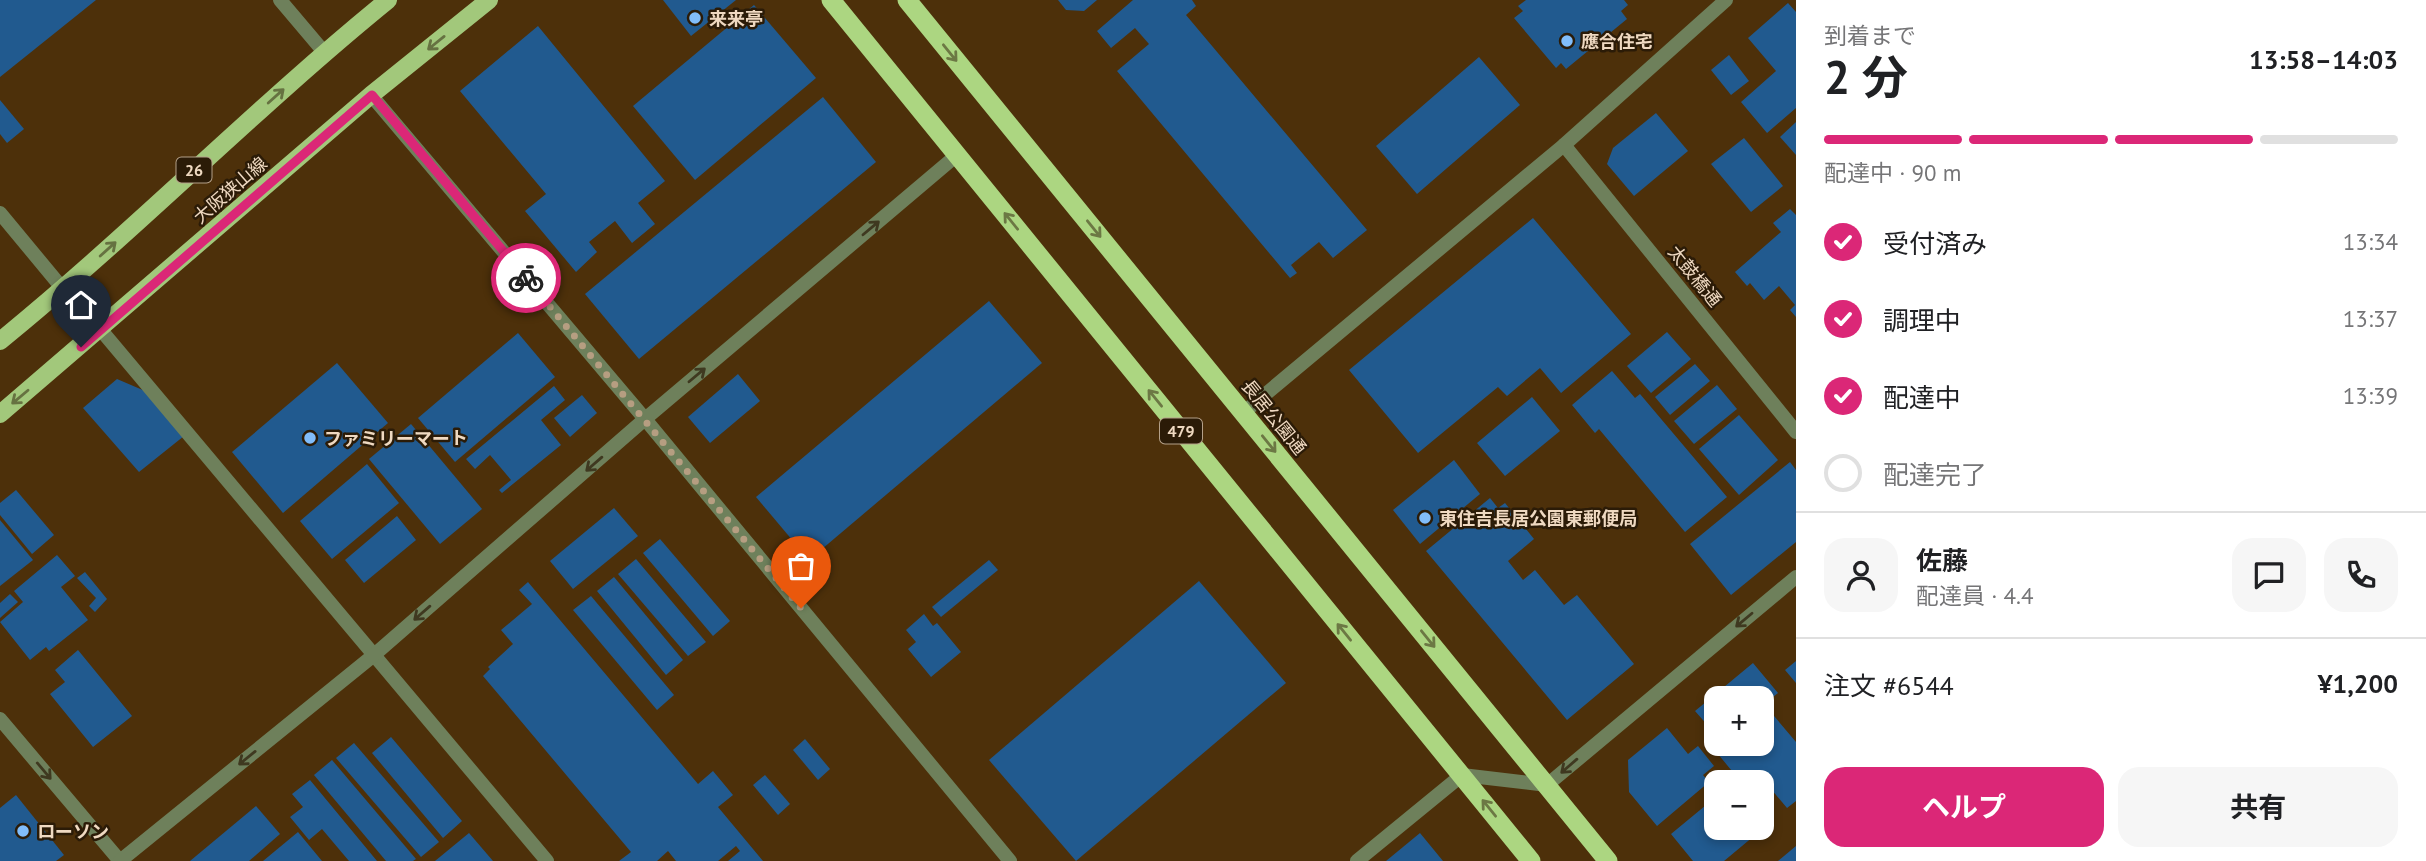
<!DOCTYPE html>
<html lang="ja">
<head>
<meta charset="utf-8">
<style>
	body { margin:0; font-family:"PT Sans","Noto Sans JP",sans-serif; background:#f6f6f6; color:#202124; height:100vh; display:flex; flex-direction:column; font-size:26px; white-space:nowrap }
	* { box-sizing:border-box; margin:0 }
	p { font-size:23px; color:#757577 }
	.icon { flex:none; width:38px; height:38px; fill:none; stroke:currentColor; stroke-width:2; stroke-linecap:round; stroke-linejoin:round }
	.map { position:relative; flex:1; overflow:hidden }
	.panel { display:flex; flex-direction:column; background:#fff; width:630px }
	.panel>* { flex:none }
	.controls { position:absolute; left:1704px; top:686px; display:grid; gap:14px }
	.controls a { display:grid; place-items:center; width:70px; height:70px; border-radius:14px; background:#fff; box-shadow:0 4px 10px #0003; font-size:35px }
	.pin { position:absolute; display:grid; place-items:center; width:60px; height:60px; color:#fff; margin:-72px -30px; border-radius:50% 50% 50% 0; rotate:-45deg; box-shadow:0 0 7px #0007 }
	.pin .icon { rotate:45deg }
	.courier { position:absolute; display:grid; place-items:center; width:70px; height:70px; margin:-35px; border:5px solid #db2777; border-radius:50%; background:#fff; color:#222; box-shadow:0 2px 9px #0007 }
	.overview em { font-style:normal; font-weight:700 }
	.overview div { display:flex; flex-direction:column-reverse }
	.overview { display:flex; align-items:center; justify-content:space-between; height:119px; padding:0 28px }
	h1 { font-size:46px; font-weight:700; line-height:52px }
	.bar { display:grid; grid-template-columns:repeat(4,1fr); gap:10px 7px; align-content:center; height:84px; padding:0 28px }
	.bar i { height:9px; border-radius:5px; background:#e0e0e0 }
	.bar .selected { background:#db2777 }
	.bar p { grid-column:span 4 }
	.line { display:flex; align-items:center; gap:18px; padding:0 28px; border-top:2px solid #e0e0e0 }
	.line div { flex:1 }
	.round { display:grid; place-items:center; flex:none; width:74px; height:74px; border-radius:21px; background:#f6f6f6 }
	ol { padding:0 28px; list-style:none }
	li { display:flex; align-items:center; gap:21px; height:77px }
	li p { margin-inline-start:auto }
	li .icon { padding:7px; border-radius:50%; background:#db2777; color:#fff; stroke-width:4 }
	li:last-child { color:#757577 }
	li i { width:38px; height:38px; border:4px solid #e0e0e0; border-radius:50% }
	.primary-button { display:flex; gap:14px; margin-top:auto; padding:14px 28px }
	.primary-button a { flex:1; height:80px; border-radius:21px; background:#db2777; color:#fff; font-size:28px; font-weight:700; line-height:80px; text-align:center }
	.primary-button a+a { background:#f6f6f6; color:#202124 }
	main { display:flex; flex:1; min-height:0 }
	.map>svg:first-child { display:block }
	.building { fill:#215a8f }
	.lines { fill:none; stroke-linecap:round; stroke-linejoin:round }
	.minor { stroke:#6e805b; stroke-width:14 }
	.primary { stroke:#a2c87b; stroke-width:18 }
	.trunk { stroke:#acd681; stroke-width:19 }
	.oneway { stroke:#667241 }
	.oneway2 { stroke:#6c7844 }
	.oneway3 { stroke:#3f3920 }
	.done { stroke:#b69e81; stroke-width:7; stroke-dasharray:0 12.6 }
	.route { stroke:#db2777; stroke-width:9 }
	.poi-dot { fill:#81bdfa; stroke:#2b1b07; stroke-width:2.5 }
	.labels { text-anchor:middle; dominant-baseline:central; stroke-width:5; stroke-linejoin:round; paint-order:stroke }
	.shield { fill:#2b1b07; stroke:#b4a089; stroke-width:2 }
	.shield-label { font-size:16px; font-weight:bold; fill:#efd9c1 }
	.poi-label { font-size:18px; font-weight:bold; fill:#efd9c1; stroke:#2b1b07; text-anchor:start }
	.street-label { font-size:18px; fill:#efd9c1; stroke:#2b1b07 }
</style>
</head>
<body>
<main>
<div class="map">
<svg width="1796" height="861" viewBox="0 0 1796 861">
	<rect width="100%" height="100%" fill="#4d300a"/>
	<g class="building">
		<polygon points="0,0 96,0 0,77"/>
		<polygon points="663,0 736,0 691,36"/>
		<polygon points="1058,0 1097,0 1084,11 1066,10"/>
		<polygon points="1133,0 1192,0 1196,6 1186,15 1367,230 1333,258 1319,242 1291,265 1297,273 1290,278 1117,71 1149,44 1135,28 1111,48 1097,31"/>
		<polygon points="1526,0 1624,0 1628,5 1621,11 1627,19 1566,69 1561,63 1556,68 1514,18 1523,11 1518,6"/>
		<polygon points="1788,3 1796,12 1796,108 1767,133 1741,102 1776,71 1748,38"/>
		<polygon points="754,5 816,78 695,180 633,106"/>
		<polygon points="538,26 665,181 638,203 655,224 632,243 615,221 589,242 597,252 576,272 525,211 546,194 460,91"/>
		<polygon points="1729,55 1749,81 1731,95 1711,70"/>
		<polygon points="1479,57 1520,105 1417,194 1376,146"/>
		<polygon points="823,97 876,162 639,359 585,294"/>
		<polygon points="0,100 24,129 7,143 0,134"/>
		<polygon points="1656,113 1688,151 1634,196 1607,164 1613,148"/>
		<polygon points="1796,122 1796,155 1780,137"/>
		<polygon points="1744,138 1783,186 1751,212 1711,164"/>
		<polygon points="1790,209 1796,215 1796,317 1790,310 1795,305 1779,286 1764,300 1750,283 1747,286 1735,272 1781,232 1773,223"/>
		<polygon points="1533,218 1631,334 1561,393 1540,368 1507,396 1498,387 1418,453 1349,370"/>
		<polygon points="989,301 1042,363 809,560 756,497"/>
		<polygon points="1667,332 1691,359 1651,393 1627,366"/>
		<polygon points="518,333 555,377 455,462 418,418"/>
		<polygon points="337,363 388,423 283,513 232,452"/>
		<polygon points="1695,364 1710,381 1670,415 1655,397"/>
		<polygon points="1612,371 1635,398 1640,394 1727,497 1685,532 1599,429 1595,433 1572,405"/>
		<polygon points="738,374 760,401 710,443 688,417"/>
		<polygon points="117,379 145,391 184,436 139,472 83,408"/>
		<polygon points="1717,385 1737,409 1694,444 1674,421"/>
		<polygon points="554,386 565,400 541,420 561,445 502,493 499,490 511,480 490,455 475,469 466,459"/>
		<polygon points="582,395 597,413 570,437 554,418"/>
		<polygon points="1532,397 1560,431 1505,476 1477,443"/>
		<polygon points="1739,415 1778,460 1739,495 1699,449"/>
		<polygon points="411,424 482,509 440,544 369,459"/>
		<polygon points="1454,460 1480,494 1420,544 1393,510"/>
		<polygon points="1790,462 1796,470 1796,542 1731,595 1690,544"/>
		<polygon points="367,464 399,503 332,559 300,521"/>
		<polygon points="16,490 54,535 32,554 0,515 0,503"/>
		<polygon points="1490,498 1498,508 1505,503 1534,539 1508,561 1523,580 1535,570 1564,605 1577,595 1634,664 1567,720 1426,551"/>
		<polygon points="614,508 638,536 573,589 550,561"/>
		<polygon points="397,516 416,540 364,583 345,560"/>
		<polygon points="0,520 33,560 0,586"/>
		<polygon points="660,539 730,621 713,636 643,553"/>
		<polygon points="57,555 75,576 61,587 88,620 49,651 46,647 30,660 0,622 23,602 14,591"/>
		<polygon points="636,559 706,642 688,656 618,574"/>
		<polygon points="989,560 998,570 941,617 932,607"/>
		<polygon points="85,572 107,599 95,612 89,606 96,598 77,578"/>
		<polygon points="614,577 683,660 666,675 597,591"/>
		<polygon points="1199,581 1286,683 1076,861 989,760"/>
		<polygon points="528,582 698,784 713,771 733,795 718,807 763,861 728,861 740,851 736,846 718,861 676,861 668,851 657,861 619,861 631,852 483,676 490,669 488,667 513,644 501,630 532,604 519,590"/>
		<polygon points="10,594 18,602 0,618 0,603"/>
		<polygon points="591,596 674,695 657,710 573,610"/>
		<polygon points="924,614 933,626 937,623 961,652 931,677 908,649 916,642 906,630"/>
		<polygon points="78,650 132,716 93,747 50,694 65,682 55,670"/>
		<polygon points="1796,661 1796,683 1785,670"/>
		<polygon points="1753,663 1778,693 1764,704 1796,742 1796,801 1787,808 1756,771 1741,782 1713,748 1717,744 1762,744 1762,698 1717,698 1717,736 1695,711"/>
		<polygon points="1667,728 1688,754 1698,746 1714,766 1703,775 1709,782 1657,826 1629,792 1628,760"/>
		<polygon points="391,737 462,821 443,838 372,753"/>
		<polygon points="805,739 830,769 818,780 793,750"/>
		<polygon points="354,743 439,842 421,857 336,758"/>
		<polygon points="332,760 416,859 413,861 386,861 314,775"/>
		<polygon points="765,775 790,804 778,815 753,785"/>
		<polygon points="310,780 377,861 349,861 322,829 309,840 290,817 303,807 292,794"/>
		<polygon points="16,795 64,855 56,861 0,861 0,808"/>
		<polygon points="1717,796 1717,828 1758,828 1760,831 1724,861 1693,861 1671,834"/>
		<polygon points="256,806 280,834 249,861 190,861"/>
		<polygon points="298,832 322,861 263,861"/>
		<polygon points="469,833 493,861 435,861"/>
		<polygon points="1420,833 1443,861 1386,861"/>
		<polygon points="1796,846 1796,861 1778,861"/>
	</g>
	<g class="lines">
		<g class="minor">
			<polyline points="280,0 324,52"/>
			<polyline points="371,95 645,419 1010,861"/>
			<polyline points="1564,145 1796,432"/>
			<polyline points="0,213 63,289"/>
			<polyline points="101,330 547,861"/>
			<polyline points="1243,413 1564,145 1726,0"/>
			<polyline points="0,719 120,861"/>
			<polyline points="120,861 374,655 645,419 957,155"/>
			<polyline points="1357,861 1462,775 1547,785 1796,577"/>
		</g>
		<g class="primary">
			<path d="M0,341C134,232 254,109 388,0"/>
			<polyline points="0,414 371,95 489,0"/>
		</g>
		<g class="trunk">
			<polyline points="831,0 1531,861"/>
			<polyline points="907,0 1608,861"/>
		</g>
	</g>
	<defs><path id="oneway-shaft" d="M-6 0H5M1.5-3L5.5 0L1.5 3" fill="none" stroke-width="1.6" stroke-linecap="round" stroke-linejoin="round" transform="scale(1.75)"/></defs>
	<g class="oneway">
		<use href="#oneway-shaft" transform="translate(436 43) rotate(141)"/>
		<use href="#oneway-shaft" transform="translate(276 96) rotate(-42)"/>
		<use href="#oneway-shaft" transform="translate(108 249) rotate(-42)"/>
		<use href="#oneway-shaft" transform="translate(20 397) rotate(140)"/>
	</g>
	<g class="oneway2">
		<use href="#oneway-shaft" transform="translate(950 53) rotate(51)"/>
		<use href="#oneway-shaft" transform="translate(1011 221) rotate(-129)"/>
		<use href="#oneway-shaft" transform="translate(1094 229) rotate(51)"/>
		<use href="#oneway-shaft" transform="translate(1155 398) rotate(-129)"/>
		<use href="#oneway-shaft" transform="translate(1269 444) rotate(51)"/>
		<use href="#oneway-shaft" transform="translate(1344 632) rotate(-129)"/>
		<use href="#oneway-shaft" transform="translate(1428 639) rotate(51)"/>
		<use href="#oneway-shaft" transform="translate(1489 808) rotate(-129)"/>
	</g>
	<g class="oneway3">
		<use href="#oneway-shaft" transform="translate(871 228) rotate(-40)"/>
		<use href="#oneway-shaft" transform="translate(697 375) rotate(-40)"/>
		<use href="#oneway-shaft" transform="translate(594 464) rotate(139)"/>
		<use href="#oneway-shaft" transform="translate(422 613) rotate(139)"/>
		<use href="#oneway-shaft" transform="translate(1744 620) rotate(140)"/>
		<use href="#oneway-shaft" transform="translate(247 758) rotate(141)"/>
		<use href="#oneway-shaft" transform="translate(1569 766) rotate(139)"/>
		<use href="#oneway-shaft" transform="translate(44 771) rotate(50)"/>
	</g>
	<g class="lines">
		<polyline class="done" points="526,278 801,608"/>
		<polyline class="route" points="81,347 372,95 526,278"/>
	</g>
	<g class="poi-dot">
		<circle cx="695" cy="18" r="7"/>
		<circle cx="1567" cy="41" r="7"/>
		<circle cx="310" cy="438" r="7"/>
		<circle cx="1425" cy="518" r="7"/>
		<circle cx="23" cy="831" r="7"/>
	</g>
	<g class="labels">
		<g class="shield">
			<rect x="176.5" y="157.5" width="35" height="25" rx="5"/>
			<rect x="1160" y="418.5" width="42" height="25" rx="5"/>
		</g>
		<g class="shield-label">
			<text x="194" y="170">26</text>
			<text x="1181" y="431">479</text>
		</g>
		<g class="poi-label">
			<text x="709" y="18">来来亭</text>
			<text x="1581" y="41">應合住宅</text>
			<text x="324" y="438">ファミリーマート</text>
			<text x="1439" y="518">東住吉長居公園東郵便局</text>
			<text x="37" y="831">ローソン</text>
		</g>
		<g class="street-label">
			<text transform="translate(230 190) rotate(-41)">大阪狭山線</text>
			<text transform="translate(1695 276) rotate(51)">太鼓橋通</text>
			<text transform="translate(1274 417) rotate(51)">長居公園通</text>
		</g>
	</g>
</svg>
<div class="controls">
<a>+</a>
<a>−</a>
</div>
<div class="pin" style="left:801px;top:608px;background:#ea580c"><svg class="icon" aria-label="bag" viewBox="0 0 24 24"><path d="M5 8h14l-1 12H6zM9 8a3 3 0 0 1 6 0"/></svg></div>
<div class="pin" style="left:81px;top:347px;background:#1f2937"><svg class="icon" aria-label="home" viewBox="0 0 24 24"><path d="M3 11l9-7 9 7M6 9v11h12V9"/></svg></div>
<div class="courier" style="left:526px;top:278px"><svg class="icon" aria-label="bike" viewBox="0 0 24 24"><circle cx="6" cy="16" r="4"/><circle cx="18" cy="16" r="4"/><path d="M6 16l4-8h5l3 8M10 8l3 8H6M13 5h3"/></svg></div>
</div>
<section class="panel">
<div class="overview"><div><h1>2 分</h1><p>到着まで</p></div><em>13:58–14:03</em></div>
<div class="bar"><i class="selected"></i><i class="selected"></i><i class="selected"></i><i></i><p>配達中 · 90 m</p></div>
<ol>
<li><svg class="icon" aria-label="check" viewBox="0 0 24 24"><path d="M5 12l5 5 9-10"/></svg>受付済み<p>13:34</p></li>
<li><svg class="icon" aria-label="check" viewBox="0 0 24 24"><path d="M5 12l5 5 9-10"/></svg>調理中<p>13:37</p></li>
<li><svg class="icon" aria-label="check" viewBox="0 0 24 24"><path d="M5 12l5 5 9-10"/></svg>配達中<p>13:39</p></li>
<li><i></i>配達完了</li>
</ol>
<div class="line" style="height:126px"><a class="round"><svg class="icon" aria-label="person" viewBox="0 0 24 24"><circle cx="12" cy="8" r="4"/><path d="M4 21q1-7 8-7t8 7"/></svg></a><div><b>佐藤</b><p>配達員 · 4.4</p></div><a class="round"><svg class="icon" aria-label="chat" viewBox="0 0 24 24"><path d="M4 5h16v11H9l-5 4z"/></svg></a><a class="round"><svg class="icon" aria-label="phone" viewBox="0 0 24 24"><path d="M5 4h4l2 5-3 2q2 4 5 5l2-3 5 2v4C11 20 4 13 5 4z"/></svg></a></div>
<div class="line" style="height:91px"><div>注文 #6544</div><b>¥1,200</b></div>
<div class="primary-button"><a>ヘルプ</a><a>共有</a></div>
</section>
</main>
</body>
</html>
